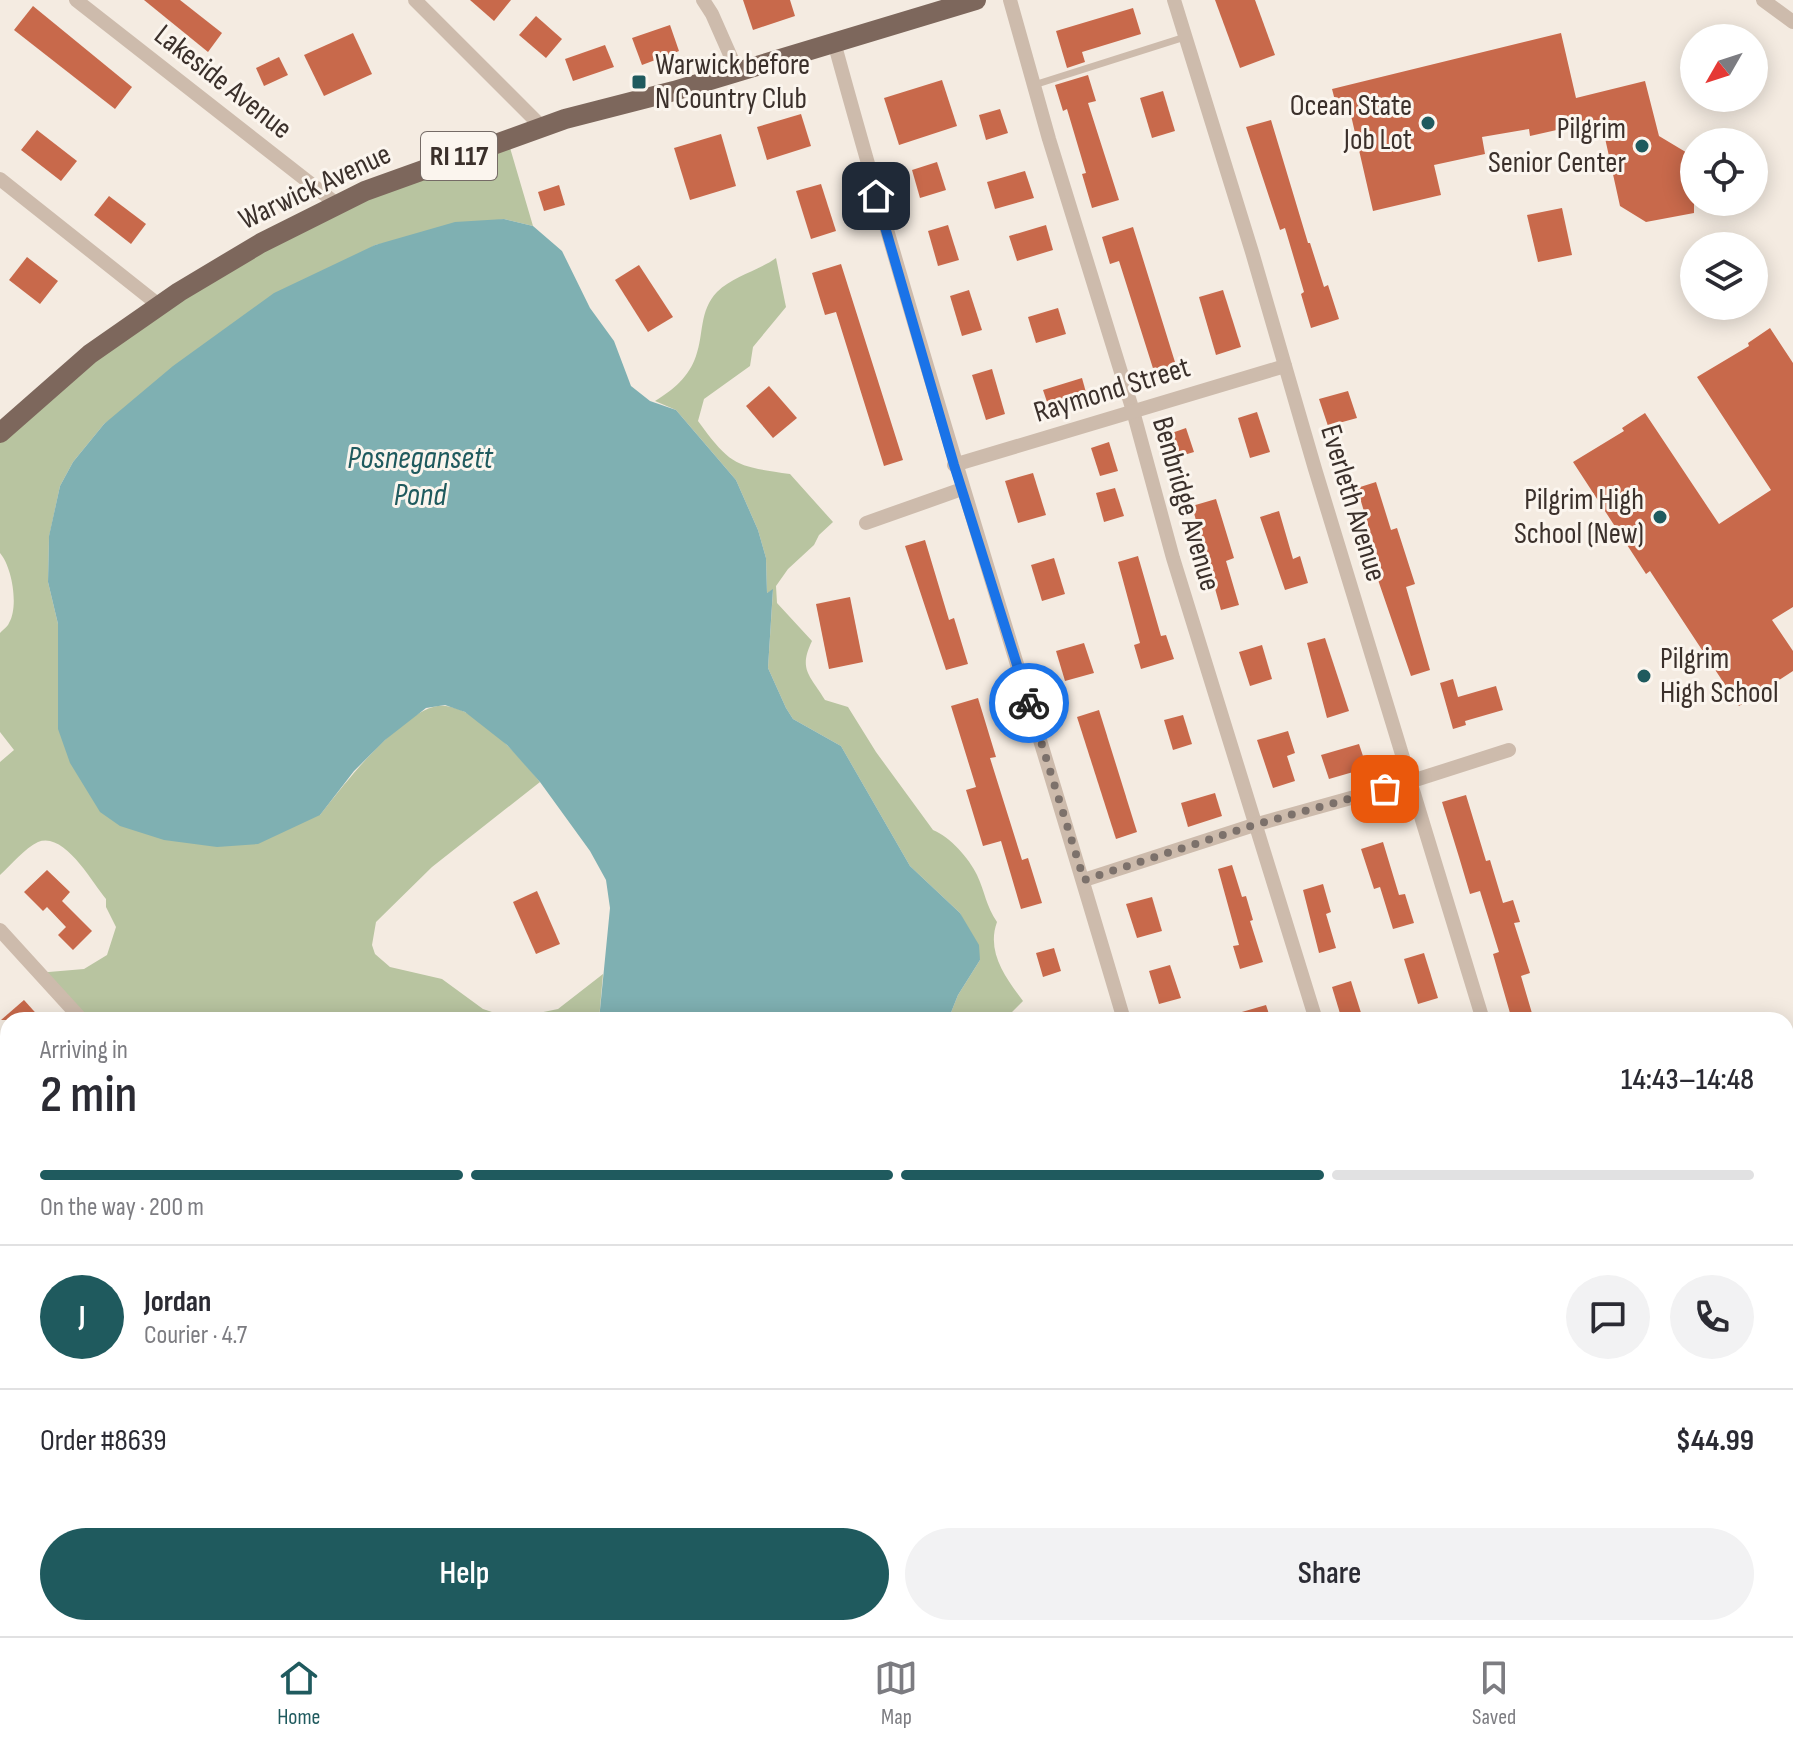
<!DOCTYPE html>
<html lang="en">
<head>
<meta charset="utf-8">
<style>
	body { margin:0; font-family:"Sofia Sans Condensed",sans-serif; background:#f2f2f3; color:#2b2b33; height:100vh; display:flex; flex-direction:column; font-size:30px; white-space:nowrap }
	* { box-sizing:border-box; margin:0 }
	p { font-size:26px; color:#7c7c81 }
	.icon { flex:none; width:44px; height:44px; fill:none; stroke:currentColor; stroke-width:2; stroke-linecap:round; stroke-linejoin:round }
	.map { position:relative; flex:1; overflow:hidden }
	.drawer { position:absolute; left:0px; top:1012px; width:1794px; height:624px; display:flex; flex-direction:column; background:#fff; border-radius:24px 24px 0 0; box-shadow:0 4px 20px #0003 }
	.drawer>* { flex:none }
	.needle { width:52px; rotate:231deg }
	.controls { position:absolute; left:1680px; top:24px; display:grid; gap:16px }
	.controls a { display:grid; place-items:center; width:88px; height:88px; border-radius:50%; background:#fff; box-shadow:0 4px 20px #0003; font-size:40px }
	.pin { position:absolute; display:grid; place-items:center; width:68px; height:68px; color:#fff; margin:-34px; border-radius:16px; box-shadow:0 4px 12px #0006 }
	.courier { position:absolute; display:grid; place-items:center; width:80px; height:80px; margin:-40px; border:6px solid #1a73e8; border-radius:50%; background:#fff; color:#222; box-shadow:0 2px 10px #0007 }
	.headline em { font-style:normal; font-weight:600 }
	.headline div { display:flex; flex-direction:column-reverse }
	.headline { display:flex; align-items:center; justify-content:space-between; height:136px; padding:0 40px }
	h1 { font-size:52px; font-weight:600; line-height:60px }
	.bar { display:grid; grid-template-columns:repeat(4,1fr); gap:12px 8px; align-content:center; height:96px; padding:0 40px }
	.bar i { height:10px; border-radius:6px; background:#e1e1e2 }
	.bar .on { background:#1f5a5e }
	.bar p { grid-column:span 4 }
	.line { display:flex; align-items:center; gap:20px; padding:0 40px; border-top:2px solid #e1e1e2 }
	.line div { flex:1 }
	.round { display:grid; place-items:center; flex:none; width:84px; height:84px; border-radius:42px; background:#f2f2f3 }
	.cta { display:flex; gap:16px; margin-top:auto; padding:16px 40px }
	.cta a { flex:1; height:92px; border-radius:48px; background:#1f5a5e; color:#fff; font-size:32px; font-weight:600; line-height:92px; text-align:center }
	.cta a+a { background:#f2f2f3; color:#2b2b33 }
	.tabs { display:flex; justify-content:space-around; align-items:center; height:112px; border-top:2px solid #e1e1e2; background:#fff; font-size:22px; color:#7c7c81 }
	.tabs a { display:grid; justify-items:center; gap:4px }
	.tabs .on { color:#1f5a5e }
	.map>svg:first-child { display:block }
	.green { fill:#b8c4a0 }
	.water { fill:#7fb0b2 }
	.building { fill:#c8694b }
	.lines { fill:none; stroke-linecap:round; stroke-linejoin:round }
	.service { stroke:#cdbbac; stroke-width:7 }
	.minor { stroke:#cdbbac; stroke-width:14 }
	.primary { stroke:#7d675c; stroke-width:20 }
	.done { stroke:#7c716b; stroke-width:8; stroke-dasharray:0 14.4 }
	.route { stroke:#1a73e8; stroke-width:10 }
	.poi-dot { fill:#1f5a5e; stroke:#fbf5ee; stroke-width:3 }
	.labels { text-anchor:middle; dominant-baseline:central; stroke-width:6; stroke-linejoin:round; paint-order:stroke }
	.shield { fill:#fbf5ee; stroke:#756b66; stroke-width:2 }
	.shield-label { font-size:28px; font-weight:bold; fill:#3b302b }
	.poi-label { font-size:30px; fill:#3b302b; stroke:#fbf5ee; text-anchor:end }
	.street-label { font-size:30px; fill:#3b302b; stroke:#fbf5ee }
	.water-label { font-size:32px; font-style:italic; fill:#1f5a5e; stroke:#fbf5ee }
</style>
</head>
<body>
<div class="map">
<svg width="1793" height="1636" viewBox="0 0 1793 1636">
	<rect width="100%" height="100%" fill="#f4ebe1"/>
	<g class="green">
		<path d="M508,141L533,226L504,219L375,245L104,424L73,462L60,486L49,537L48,582L58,624L320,815C342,787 408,700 446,706C480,710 519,757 540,782L432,867L376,922L372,945L375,954L390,967L442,979L483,1009L501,1015L524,1016L558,1009L603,974L599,1020H81L37,973L84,969L107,955L116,927L106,907V899C92,882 64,831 38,842C25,848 11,865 0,875V762L14,750L0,732V633C3,630 8,626 9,623C19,606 12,567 0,553V430L259,243Z"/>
		<path d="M776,258L786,307L753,347L750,366L704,399L698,421C731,466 735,466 790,474L833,522L819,535L814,545L788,569L776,586L777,603L812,641C798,670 810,675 825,700L848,707L876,752L933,830C950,837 969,858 977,875C985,892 986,906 997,922C986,952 1006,978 1023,1001L1004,1020H948L958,995L980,960L960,913L910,866L841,746L793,719L786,708L768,668L773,590L767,593L766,558L758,530L736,480L676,410L655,401C673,390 689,377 696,356C704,334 699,311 717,292C733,276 758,271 776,258Z"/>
		<polygon points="8,1171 8,1628 404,1628 412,1636 0,1636 0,1176"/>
		<polygon points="1793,1343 1793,1501 1786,1500 1786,1346"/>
		<polygon points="892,1628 1467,1628 1466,1636 893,1636 891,1630"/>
	</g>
	<polygon class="water" points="504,219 533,226 562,251 590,308 614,341 631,386 650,401 676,410 736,480 758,530 766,558 767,593 773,589 768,668 786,708 793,719 841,746 910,866 960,913 979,945 980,960 958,995 948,1020 599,1020 610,908 606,880 590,851 540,782 507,745 465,712 445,705 426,708 385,740 354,771 320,815 258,844 217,847 164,840 120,826 100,812 70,763 58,729 58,624 48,582 49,536 60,486 73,462 104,424 173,366 274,293 375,245 455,222"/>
	<g class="building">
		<polygon points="144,0 180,0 222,33 208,52"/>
		<polygon points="470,0 511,0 494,21"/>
		<polygon points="743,0 790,0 795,16 753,30"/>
		<polygon points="1215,0 1255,0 1275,55 1240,68"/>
		<polygon points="33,6 132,87 115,109 14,30"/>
		<polygon points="1133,8 1141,34 1082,52 1085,62 1067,68 1056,31"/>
		<polygon points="536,16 562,39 546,58 519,35"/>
		<polygon points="670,25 679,51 642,65 632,38"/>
		<polygon points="353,33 372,74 324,96 304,55"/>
		<polygon points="1561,33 1576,98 1645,81 1659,136 1694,157 1694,213 1646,222 1620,206 1601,120 1530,136 1529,129 1482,137 1485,154 1434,165 1441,195 1373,211 1350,111 1338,112 1332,89"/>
		<polygon points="605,45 614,67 573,81 565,59"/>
		<polygon points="279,57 288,75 264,86 256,68"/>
		<polygon points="1088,75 1096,101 1088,103 1119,200 1092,208 1082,174 1086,173 1067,109 1063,111 1055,85"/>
		<polygon points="942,80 957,126 899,145 884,98"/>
		<polygon points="1163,91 1175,131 1152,138 1140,98"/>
		<polygon points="1000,109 1008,133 986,140 979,115"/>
		<polygon points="801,114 811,146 767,160 757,127"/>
		<polygon points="1271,120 1308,243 1310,243 1324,287 1328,285 1339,319 1311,328 1301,294 1304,292 1285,228 1280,230 1246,127"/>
		<polygon points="37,130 77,161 61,181 21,150"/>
		<polygon points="721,134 736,186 690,200 674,148"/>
		<polygon points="937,162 946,190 920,198 912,170"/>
		<polygon points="1025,171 1034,198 995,209 987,182"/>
		<polygon points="821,184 836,231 811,239 796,191"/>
		<polygon points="559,185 565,205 544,211 538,192"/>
		<polygon points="109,196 146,224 131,244 94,215"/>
		<polygon points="1562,208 1572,255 1538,262 1527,215"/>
		<polygon points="948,225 959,260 938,266 928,231"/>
		<polygon points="1046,225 1053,250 1017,261 1009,236"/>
		<polygon points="1133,227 1179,375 1157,381 1119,261 1110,264 1102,237"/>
		<polygon points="27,257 58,281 40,304 9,280"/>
		<polygon points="841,264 903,460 884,466 836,312 825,315 812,273"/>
		<polygon points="639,265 673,317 648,332 615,280"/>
		<polygon points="969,290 982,330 962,336 950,296"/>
		<polygon points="1223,290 1241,347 1216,355 1199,297"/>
		<polygon points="1058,308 1066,334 1036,343 1028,317"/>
		<polygon points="1770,328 1793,363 1793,607 1772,620 1793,651 1793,671 1739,706 1650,571 1646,574 1573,462 1624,431 1622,428 1645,413 1719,524 1771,490 1697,377 1749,346 1748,343"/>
		<polygon points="992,369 1005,414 986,420 972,375"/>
		<polygon points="1082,378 1087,396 1049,408 1043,390"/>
		<polygon points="769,386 797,418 773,438 746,406"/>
		<polygon points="1348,391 1357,418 1328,426 1319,399"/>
		<polygon points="1257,412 1270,452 1250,458 1238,418"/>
		<polygon points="1186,428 1194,452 1174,458 1166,435"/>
		<polygon points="1109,442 1118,471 1100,476 1091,448"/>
		<polygon points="1033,473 1046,515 1018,523 1005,481"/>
		<polygon points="1376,482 1391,530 1397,528 1415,584 1406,587 1430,670 1411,676 1377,577 1383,575 1357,488"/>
		<polygon points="1115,488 1124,516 1104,522 1096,493"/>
		<polygon points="1216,499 1234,558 1226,561 1239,605 1221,610 1192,506"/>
		<polygon points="1279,511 1293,559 1300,556 1308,583 1285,590 1260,517"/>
		<polygon points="925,540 949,620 954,618 968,664 946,670 905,546"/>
		<polygon points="1138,556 1161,636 1166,635 1174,659 1141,669 1134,645 1140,643 1118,562"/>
		<polygon points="1054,558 1065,594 1042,601 1031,565"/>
		<polygon points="850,597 863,662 829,669 816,604"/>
		<polygon points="1325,638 1349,711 1327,718 1307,643"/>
		<polygon points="1084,643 1094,673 1065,681 1056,651"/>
		<polygon points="1262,645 1272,679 1250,686 1239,652"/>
		<polygon points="1453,679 1458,697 1496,686 1503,710 1465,721 1466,725 1453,729 1440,683"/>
		<polygon points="978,698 996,757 990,758 1022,860 1028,858 1042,903 1021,909 1001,841 983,846 966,790 976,787 951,706"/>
		<polygon points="1099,710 1137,832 1116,839 1077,717"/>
		<polygon points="1183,715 1192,744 1173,750 1164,720"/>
		<polygon points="1288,731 1295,753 1287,756 1295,781 1273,788 1257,740"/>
		<polygon points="1359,744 1367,768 1329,779 1321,755"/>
		<polygon points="1215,793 1222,816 1188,827 1181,803"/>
		<polygon points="1466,795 1486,861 1490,860 1503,903 1513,900 1520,922 1514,923 1530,973 1521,976 1534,1020 1512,1020 1493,954 1499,952 1480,891 1470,894 1459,857 1442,802"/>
		<polygon points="1383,842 1399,895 1405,894 1414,923 1393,929 1380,887 1374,889 1361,849"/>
		<polygon points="1232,865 1242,897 1246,896 1253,920 1250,921 1263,962 1240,969 1233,946 1239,945 1218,869"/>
		<polygon points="47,870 70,892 62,901 92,931 73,950 58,935 66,927 47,907 43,911 24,892"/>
		<polygon points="1323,884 1331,912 1326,914 1336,948 1319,953 1303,890"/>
		<polygon points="537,891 560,944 536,954 513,902"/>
		<polygon points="1152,897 1162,931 1137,938 1126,904"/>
		<polygon points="1054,948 1061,971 1043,977 1036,953"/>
		<polygon points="1424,953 1438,998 1418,1004 1404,959"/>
		<polygon points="1170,965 1181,998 1159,1004 1149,971"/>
		<polygon points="1351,981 1362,1016 1342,1020 1332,987"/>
		<polygon points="24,1000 42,1020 1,1020"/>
		<polygon points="1266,1005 1271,1020 1229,1020 1228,1016"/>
	</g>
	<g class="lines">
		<polyline class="service" points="1034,85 1185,37"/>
		<g class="minor">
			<polyline points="76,0 338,205"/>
			<polyline points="415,0 541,126"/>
			<polyline points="703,0 712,14 738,73"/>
			<polyline points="1010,0 1049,139 1133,411 1173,558 1316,1020"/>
			<polyline points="1174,0 1252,252 1315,469 1483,1020"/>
			<polyline points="1763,0 1793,22"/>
			<path d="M834,42C924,370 1028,694 1124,1020"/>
			<polyline points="0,179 160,306"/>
			<polyline points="954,465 1285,366"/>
			<polyline points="866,523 962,489"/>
			<polyline points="1084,880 1254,825 1412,781 1509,750"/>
			<polyline points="0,930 82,1020"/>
			<polyline points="637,1628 644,1636"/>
			<polyline points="746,1636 755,1628"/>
		</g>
		<polyline class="primary" points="0,433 90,354 179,292 261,243 365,191 565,119 674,91 976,0"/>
	</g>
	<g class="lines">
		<polyline class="done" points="1029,703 1084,880 1254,825 1385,789"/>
		<polyline class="route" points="876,196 954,465 1029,703"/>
	</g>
	<g class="poi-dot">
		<rect x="631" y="74" width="16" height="16" rx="4"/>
		<circle cx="1428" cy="123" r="8"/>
		<circle cx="1642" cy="146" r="8"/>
		<circle cx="1660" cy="517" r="8"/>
		<circle cx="1644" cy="676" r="8"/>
	</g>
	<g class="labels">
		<rect class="shield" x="421" y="132" width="76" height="48" rx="6"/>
		<g class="shield-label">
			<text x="459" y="156">RI 117</text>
		</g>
		<g class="poi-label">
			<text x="655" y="65" text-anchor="start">Warwick before<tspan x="655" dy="34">N Country Club</tspan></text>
			<text x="1412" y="106">Ocean State<tspan x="1412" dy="34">Job Lot</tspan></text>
			<text x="1626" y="129">Pilgrim<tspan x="1626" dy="34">Senior Center</tspan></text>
			<text x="1644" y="500">Pilgrim High<tspan x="1644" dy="34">School (New)</tspan></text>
			<text x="1660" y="659" text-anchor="start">Pilgrim<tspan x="1660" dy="34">High School</tspan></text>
		</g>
		<g class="street-label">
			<text transform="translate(223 82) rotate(38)">Lakeside Avenue</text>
			<text transform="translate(315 187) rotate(-25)">Warwick Avenue</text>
			<text transform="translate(1112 390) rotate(-17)">Raymond Street</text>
			<text transform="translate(1353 503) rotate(73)">Everleth Avenue</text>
			<text transform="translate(1186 504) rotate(74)">Benbridge Avenue</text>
		</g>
		<g class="water-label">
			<text x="420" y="458">Posnegansett<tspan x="420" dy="37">Pond</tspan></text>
		</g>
	</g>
</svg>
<div class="controls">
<a><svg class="needle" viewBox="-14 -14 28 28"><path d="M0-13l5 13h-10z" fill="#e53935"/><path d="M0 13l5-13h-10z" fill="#7c7c81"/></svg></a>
<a><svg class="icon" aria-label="locate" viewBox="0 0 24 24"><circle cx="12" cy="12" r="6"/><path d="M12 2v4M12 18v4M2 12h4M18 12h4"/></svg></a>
<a><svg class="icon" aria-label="layers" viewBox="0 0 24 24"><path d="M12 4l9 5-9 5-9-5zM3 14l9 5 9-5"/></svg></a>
</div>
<div class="pin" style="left:1385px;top:789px;background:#ea580c"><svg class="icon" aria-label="bag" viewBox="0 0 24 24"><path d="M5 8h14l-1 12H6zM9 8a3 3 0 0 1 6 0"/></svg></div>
<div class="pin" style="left:876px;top:196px;background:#1f2937"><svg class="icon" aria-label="home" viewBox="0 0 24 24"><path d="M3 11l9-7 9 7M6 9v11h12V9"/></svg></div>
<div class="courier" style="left:1029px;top:703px"><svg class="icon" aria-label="bike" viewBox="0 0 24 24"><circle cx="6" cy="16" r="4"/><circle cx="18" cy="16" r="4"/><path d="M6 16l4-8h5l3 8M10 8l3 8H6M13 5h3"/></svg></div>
<section class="drawer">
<div class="headline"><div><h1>2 min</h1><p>Arriving in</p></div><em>14:43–14:48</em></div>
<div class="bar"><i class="on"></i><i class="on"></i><i class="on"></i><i></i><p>On the way · 200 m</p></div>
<div class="line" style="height:144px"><b class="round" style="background:#1f5a5e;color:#fff">J</b><div><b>Jordan</b><p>Courier · 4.7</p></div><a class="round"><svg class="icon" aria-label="chat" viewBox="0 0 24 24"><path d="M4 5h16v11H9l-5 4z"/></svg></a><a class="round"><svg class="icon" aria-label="phone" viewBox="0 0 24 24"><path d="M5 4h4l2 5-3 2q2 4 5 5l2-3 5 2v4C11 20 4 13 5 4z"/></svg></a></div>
<div class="line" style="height:104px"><div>Order #8639</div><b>$44.99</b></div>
<div class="cta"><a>Help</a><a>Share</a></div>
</section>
</div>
<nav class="tabs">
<a class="on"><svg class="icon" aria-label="home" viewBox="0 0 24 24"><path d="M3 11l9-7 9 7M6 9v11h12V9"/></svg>Home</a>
<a><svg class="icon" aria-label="map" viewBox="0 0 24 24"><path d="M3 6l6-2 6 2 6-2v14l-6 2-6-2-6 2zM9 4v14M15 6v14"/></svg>Map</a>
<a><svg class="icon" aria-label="saved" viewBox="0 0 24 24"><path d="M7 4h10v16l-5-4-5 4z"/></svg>Saved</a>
</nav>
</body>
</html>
